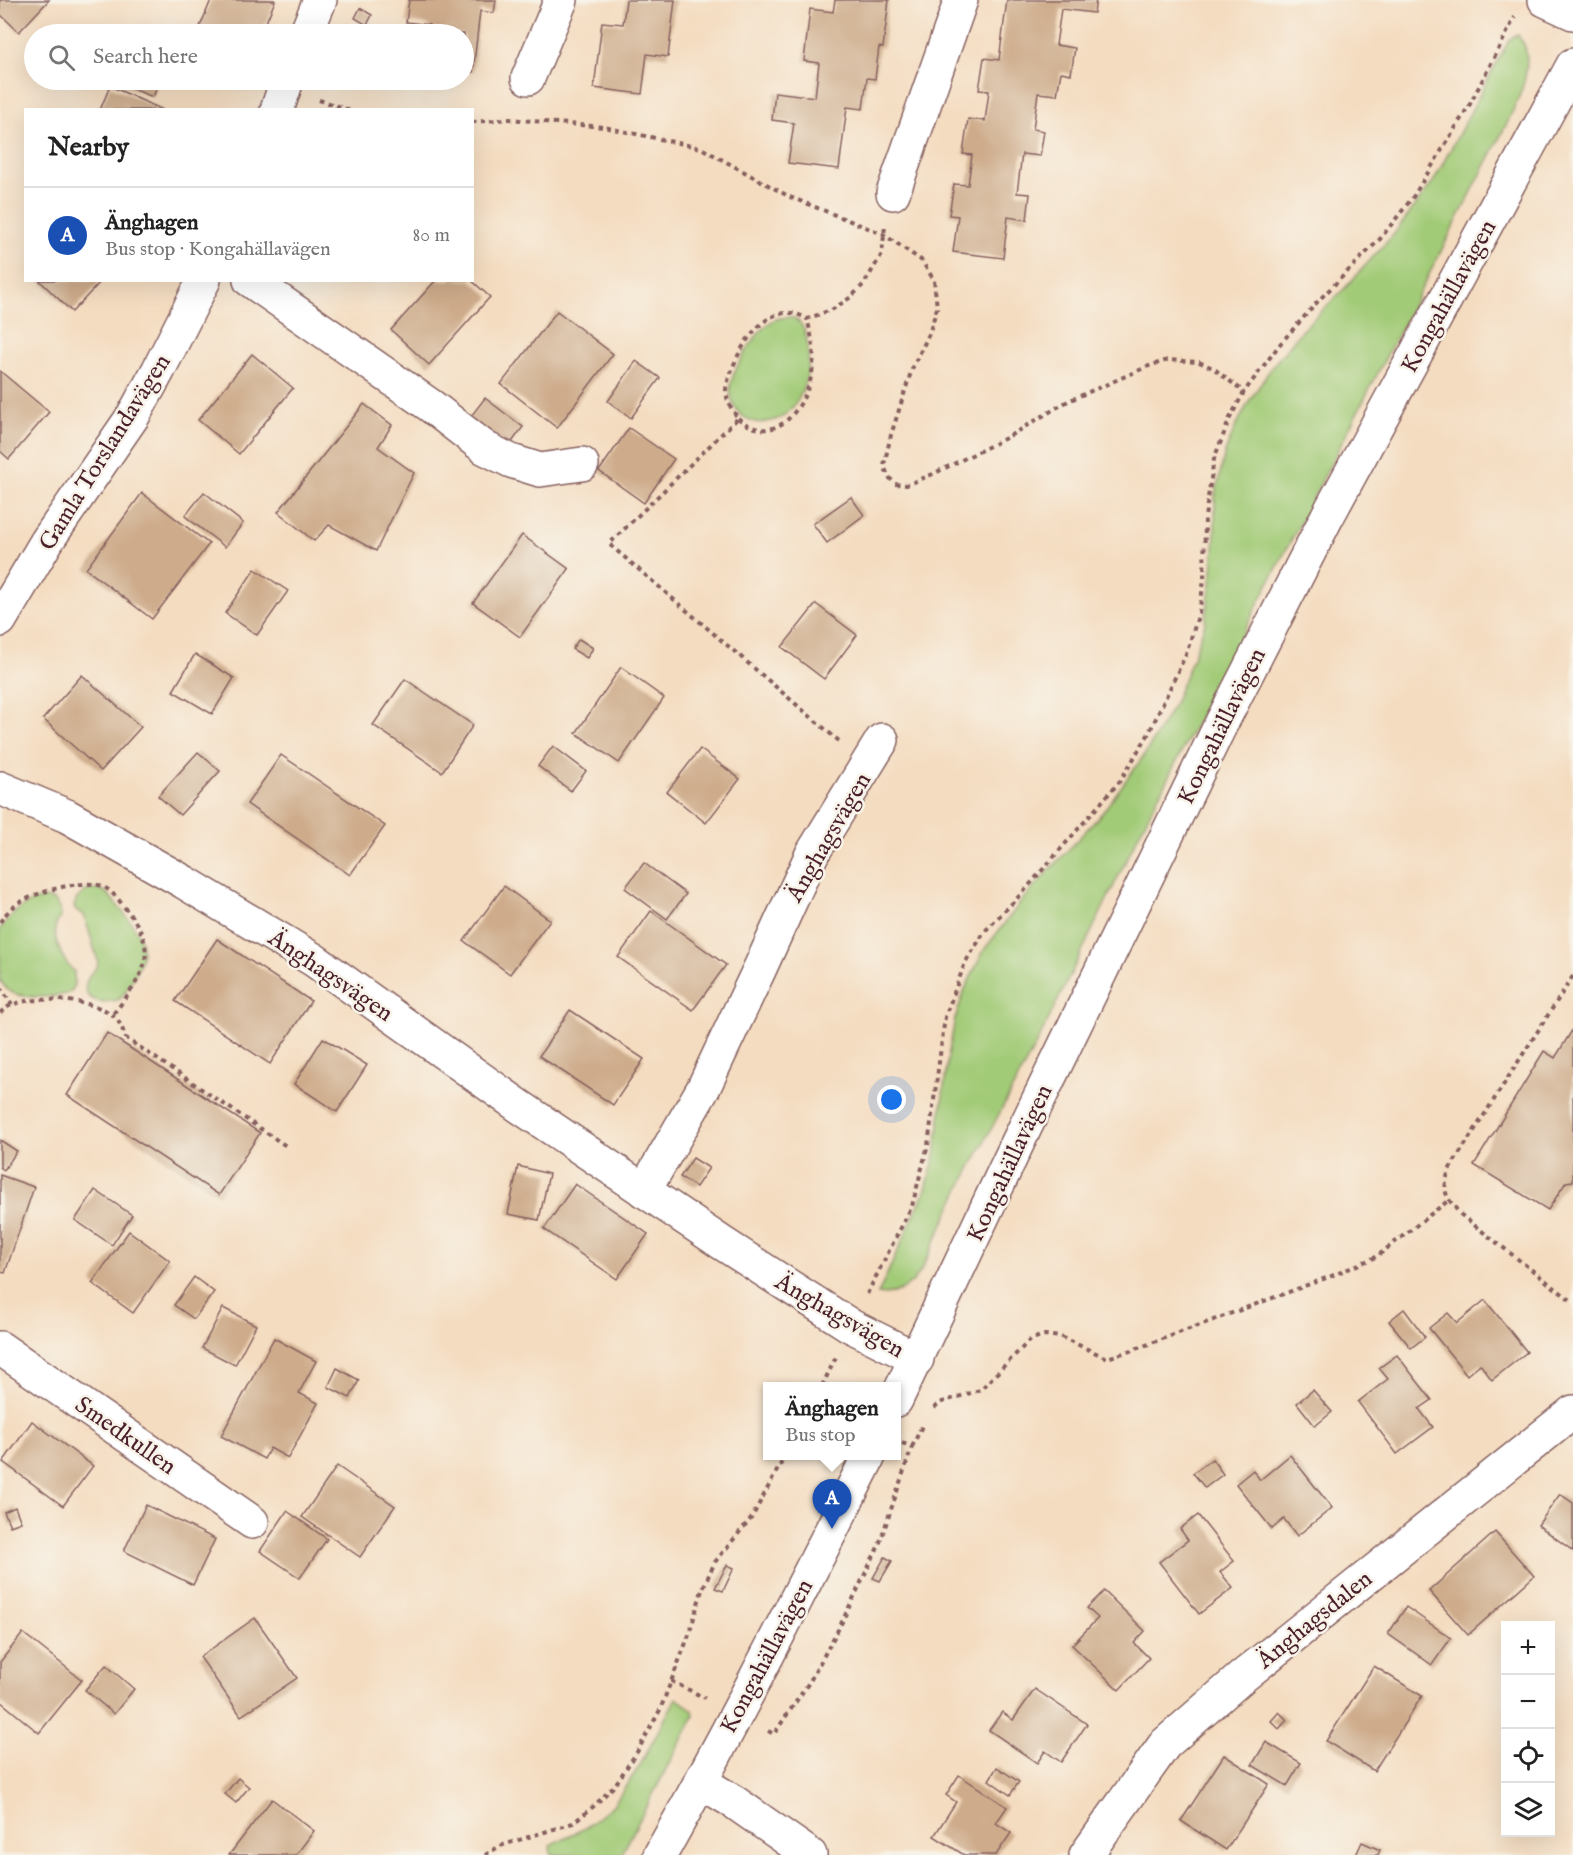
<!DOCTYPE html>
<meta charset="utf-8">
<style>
:root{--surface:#fff;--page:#f2f2f2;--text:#222;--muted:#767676;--line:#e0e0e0;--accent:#db2777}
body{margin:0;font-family:"IM FELL English",serif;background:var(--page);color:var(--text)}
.controls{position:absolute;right:18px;bottom:18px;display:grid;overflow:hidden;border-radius:0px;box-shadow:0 6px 24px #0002}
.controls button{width:54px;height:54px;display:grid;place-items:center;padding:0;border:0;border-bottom:2px solid var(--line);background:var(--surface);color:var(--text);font:30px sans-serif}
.you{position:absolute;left:892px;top:1100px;width:21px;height:21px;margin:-15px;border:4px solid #fff;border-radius:50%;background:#1a73e8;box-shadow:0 0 0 9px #1a73e833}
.badge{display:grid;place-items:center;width:39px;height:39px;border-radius:50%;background:var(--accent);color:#fff;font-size:20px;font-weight:700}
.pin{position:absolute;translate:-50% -50px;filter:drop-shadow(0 2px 3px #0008)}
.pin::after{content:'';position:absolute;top:32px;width:21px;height:18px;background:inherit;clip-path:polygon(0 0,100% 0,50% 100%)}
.popup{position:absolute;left:763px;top:1382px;width:138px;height:78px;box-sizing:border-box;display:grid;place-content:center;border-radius:0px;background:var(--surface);filter:drop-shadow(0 2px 4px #0005);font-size:20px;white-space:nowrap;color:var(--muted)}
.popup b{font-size:22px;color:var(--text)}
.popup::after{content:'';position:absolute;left:50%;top:100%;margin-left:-12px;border:12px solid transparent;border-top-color:var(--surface)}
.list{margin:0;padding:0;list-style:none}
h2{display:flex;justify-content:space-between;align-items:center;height:78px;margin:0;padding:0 24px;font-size:26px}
h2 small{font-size:20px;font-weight:400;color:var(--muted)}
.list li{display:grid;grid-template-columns:39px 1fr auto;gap:18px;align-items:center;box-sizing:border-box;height:96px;padding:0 24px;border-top:2px solid var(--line)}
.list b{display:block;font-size:22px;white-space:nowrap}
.list p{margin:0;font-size:20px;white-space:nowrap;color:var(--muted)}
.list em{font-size:20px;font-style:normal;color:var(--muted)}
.icon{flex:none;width:33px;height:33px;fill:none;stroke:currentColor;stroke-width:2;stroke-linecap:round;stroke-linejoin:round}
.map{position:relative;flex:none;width:1573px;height:1855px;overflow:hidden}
.search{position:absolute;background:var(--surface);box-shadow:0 6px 24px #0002;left:24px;top:24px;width:450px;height:66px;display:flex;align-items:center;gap:15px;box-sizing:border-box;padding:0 21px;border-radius:33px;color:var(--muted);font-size:22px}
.panel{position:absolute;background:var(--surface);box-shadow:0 6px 24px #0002;left:24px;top:108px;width:450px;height:174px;border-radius:0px}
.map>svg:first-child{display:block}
.green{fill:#a2cb77;stroke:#767551;stroke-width:1.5}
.building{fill:#ceac8b}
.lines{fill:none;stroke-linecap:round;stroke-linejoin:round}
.minor-casing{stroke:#86615f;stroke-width:36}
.path{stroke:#86615f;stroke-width:4;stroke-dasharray:4.5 4.5;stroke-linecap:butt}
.minor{stroke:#fff;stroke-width:33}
.labels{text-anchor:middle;stroke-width:5;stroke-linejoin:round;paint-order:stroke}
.street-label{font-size:24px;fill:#4a1f2b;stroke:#f7f3e8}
</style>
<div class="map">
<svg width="1573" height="1855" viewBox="0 0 1573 1855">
<rect width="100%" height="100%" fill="#f7f3e8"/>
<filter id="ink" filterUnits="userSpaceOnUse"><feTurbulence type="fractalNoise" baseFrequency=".0167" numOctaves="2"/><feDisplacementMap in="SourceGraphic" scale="12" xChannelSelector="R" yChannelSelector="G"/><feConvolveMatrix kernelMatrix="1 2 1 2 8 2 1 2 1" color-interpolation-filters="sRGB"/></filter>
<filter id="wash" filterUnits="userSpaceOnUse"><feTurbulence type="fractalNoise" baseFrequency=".008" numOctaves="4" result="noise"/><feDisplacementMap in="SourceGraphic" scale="24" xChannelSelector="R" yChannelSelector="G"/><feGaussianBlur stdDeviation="1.35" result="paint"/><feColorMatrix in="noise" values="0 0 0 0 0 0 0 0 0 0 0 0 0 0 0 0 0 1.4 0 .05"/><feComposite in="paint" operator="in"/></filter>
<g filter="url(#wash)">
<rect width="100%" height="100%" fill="#f4dcc0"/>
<g class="green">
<path d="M1518 35C1520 39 1524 43 1525 47 1534 78 1509 118 1496 145L1143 826 1042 1033 960 1188 922 1269 913 1282 901 1290 887 1295 878 1294 926 1189 935 1156 948 1057 955 1019 965 989 984 950 1025 897 1102 813 1145 754 1173 706 1192 660 1205 623 1211 583 1215 536V496L1225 452 1234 430 1249 402 1271 368 1302 330 1345 288 1394 234 1433 182 1509 40 1514 36Z"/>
<path d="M791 317C812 323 810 366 805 383 802 394 795 406 786 414 781 419 773 421 765 422 756 424 747 420 740 414 734 408 730 398 730 389 731 371 755 334 769 323 776 318 783 317 791 317Z"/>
<path d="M100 889 107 893C144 938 157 945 120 999 104 1005 77 1002 88 978 89 974 94 971 97 967L98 961 84 915 76 910 74 907 76 900 85 891Z"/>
<path d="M46 898 55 901 60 908 61 916C58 920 55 925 55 930 55 943 64 964 74 971 74 977 76 985 72 990 66 999 23 998 13 993 8 991 3 985 0 980V929C11 914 27 900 46 898Z"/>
<path d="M676 1698 693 1710 694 1716 621 1855H551L550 1845 585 1828 613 1805 639 1767Z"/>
</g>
<g id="blocks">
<g class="building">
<path d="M0 0H49L19 32 0 14Z"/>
<path d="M211 0H274L275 1 261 34H197Z"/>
<path d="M409 0H496L494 13 480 11 473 72 464 71V34H428L429 25 406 22Z"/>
<path d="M626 0H675L668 57 647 54 642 94 594 88 602 22 623 24Z"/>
<path d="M835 0H889L883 48 879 47 875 79 867 78 863 109 847 107 839 169 788 163 794 123 772 120 775 92 815 97 819 63 804 61 810 9 833 12Z"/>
<path d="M1007 0H1096L1094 13 1061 9 1056 45 1075 48 1071 74 1061 72 1057 95 1038 93 1033 129 1044 131 1040 156 1022 154 1017 193 1030 194 1027 220 1008 217 1003 258 953 252 958 216 949 215 954 184 968 185 972 155 963 154 968 119 985 121 989 91 979 90 984 58 999 60Z"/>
<path d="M360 8 372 15 367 25 355 18Z"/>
<path d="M110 80H160L153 97Z"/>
<path d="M110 86 163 110H100Z"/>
<path d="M39 280H102L72 312Z"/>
<path d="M436 280H471L490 297 429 365 391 330Z"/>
<path d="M557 311 613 354 557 428 501 384Z"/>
<path d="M252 354 293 388 239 454 198 420Z"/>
<path d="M636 361 660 378 631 418 608 401Z"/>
<path d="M0 371 49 412 9 459 0 451Z"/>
<path d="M485 398 523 427 507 449 468 420Z"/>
<path d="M364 404 392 425 378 447 414 473 376 551 329 525 314 541 278 512Z"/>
<path d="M629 428 674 459 644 503 599 471Z"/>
<path d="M204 492 243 523 225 547 185 516Z"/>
<path d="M142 493 209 544 152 619 86 569Z"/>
<path d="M851 497 864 515 827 543 813 524Z"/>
<path d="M522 535 569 569 520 637 473 603Z"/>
<path d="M255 569 288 591 257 635 225 613Z"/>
<path d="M816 604 857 635 824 679 782 647Z"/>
<path d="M579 639 593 648 587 658 572 649Z"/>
<path d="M195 654 234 678 212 714 173 691Z"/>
<path d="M621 667 664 698 619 763 576 733Z"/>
<path d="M82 675 141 727 101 771 43 719Z"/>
<path d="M405 679 473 725 442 772 373 725Z"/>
<path d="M553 746 586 771 571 791 538 766Z"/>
<path d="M700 749 740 779 706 823 667 792Z"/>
<path d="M198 752 220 771 180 815 158 796Z"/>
<path d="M281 755 385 826 350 875 247 804Z"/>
<path d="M644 863 686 894 667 919 625 888Z"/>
<path d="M504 886 550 920 510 974 464 941Z"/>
<path d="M651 911 726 965 693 1010 618 957Z"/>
<path d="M217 939 311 1001 270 1064 175 1001Z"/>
<path d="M570 1010 644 1059 613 1105 539 1056Z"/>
<path d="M1573 1029V1181L1566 1182 1548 1210 1474 1165 1544 1051 1555 1058Z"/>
<path d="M107 1033 260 1133 219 1195 67 1095Z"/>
<path d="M323 1038 367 1065 337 1112 294 1084Z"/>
<path d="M0 1140 17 1151 4 1170 0 1167Z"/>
<path d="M693 1158 709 1168 696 1187 680 1177Z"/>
<path d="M518 1166 549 1174 539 1220 508 1214Z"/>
<path d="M0 1175 34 1187 5 1273 0 1272Z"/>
<path d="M575 1184 648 1234 617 1279 544 1229Z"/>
<path d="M95 1190 132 1215 112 1245 75 1220Z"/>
<path d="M129 1231 170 1261 133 1313 92 1283Z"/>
<path d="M194 1277 214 1292 194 1319 174 1305Z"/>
<path d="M1485 1300 1527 1352 1492 1380 1480 1364 1467 1375 1429 1328 1448 1313 1457 1323Z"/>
<path d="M223 1308 256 1325 235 1365 202 1348Z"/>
<path d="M1404 1309 1425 1337 1411 1348 1389 1321Z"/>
<path d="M274 1338 316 1361 299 1393 318 1403 288 1458 270 1448 264 1459 221 1436Z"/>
<path d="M1397 1355 1432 1400 1419 1409 1433 1427 1397 1454 1358 1402 1388 1379 1379 1368Z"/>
<path d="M337 1368 359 1380 350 1398 328 1387Z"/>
<path d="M1313 1390 1332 1412 1315 1426 1297 1403Z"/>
<path d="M32 1421 93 1466 63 1506 3 1462Z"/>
<path d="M1290 1455 1332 1508 1297 1536 1284 1519 1272 1529 1236 1484 1253 1470 1260 1480Z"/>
<path d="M1212 1459 1223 1474 1205 1488 1193 1473Z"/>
<path d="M337 1466 395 1506 360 1557 302 1517Z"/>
<path d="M1560 1494 1573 1503V1551L1538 1525Z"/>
<path d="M146 1505 215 1539 193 1585 124 1551Z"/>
<path d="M15 1507 21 1522 10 1526 4 1512Z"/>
<path d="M287 1511 327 1539 300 1578 260 1551Z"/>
<path d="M1198 1515 1234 1561 1220 1572 1233 1588 1199 1614 1159 1562 1188 1540 1180 1529Z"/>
<path d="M1495 1532 1534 1576 1468 1635 1429 1591Z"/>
<path d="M885 1557 892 1561 880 1581 873 1578Z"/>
<path d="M727 1565 734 1568 723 1591 715 1588Z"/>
<path d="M1104 1591 1145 1631 1134 1643 1149 1658 1119 1690 1072 1645 1098 1618 1087 1608Z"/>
<path d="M1406 1607 1451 1638 1432 1665 1388 1634Z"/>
<path d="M255 1618 297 1678 241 1716 200 1657Z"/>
<path d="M23 1633 82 1680 39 1733 0 1701V1662Z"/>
<path d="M106 1665 134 1689 114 1714 85 1690Z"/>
<path d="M1374 1666 1422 1696 1374 1771 1326 1741Z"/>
<path d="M1035 1689 1087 1724 1061 1762 1045 1751 1037 1763 989 1730 1002 1712 1013 1720Z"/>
<path d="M1279 1712 1287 1720 1279 1729 1271 1721Z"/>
<path d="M1266 1742 1301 1763 1287 1786 1252 1765Z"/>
<path d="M1224 1755 1269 1784 1226 1850 1181 1821Z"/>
<path d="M997 1767 1019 1782 1010 1795 989 1780Z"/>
<path d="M959 1775 1007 1807 996 1823 1011 1833 996 1855H964L934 1836 956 1802 946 1795Z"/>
<path d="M238 1778 249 1787 236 1803 225 1794Z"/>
<path d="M272 1799 314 1831 296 1855H229Z"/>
<path d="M1362 1842 1380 1850 1378 1855H1356Z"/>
</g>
</g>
</g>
<g filter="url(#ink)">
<use href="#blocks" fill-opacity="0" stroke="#86615f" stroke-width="1.5"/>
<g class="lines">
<defs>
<g id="minor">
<path d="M1545 0 1573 13"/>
<path d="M306 34 320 0"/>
<path d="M528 78 561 0"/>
<path d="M277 110 287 80"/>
<path d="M893 193 961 0"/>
<path d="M250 280 431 406 485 448 511 461 540 470 582 464"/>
<path d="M0 620 47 541 133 416 158 371 204 280"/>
<path d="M0 788 67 816 184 882 314 960 519 1106 722 1243 851 1326 917 1359"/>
<path d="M644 1191 703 1089 760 968 812 854 882 740"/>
<path d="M0 1348 252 1522"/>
<path d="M896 1400 1018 1142 1220 726 1327 517 1573 65"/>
<path d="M701 1782 734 1802 810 1855"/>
<path d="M660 1855C734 1724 801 1590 869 1456"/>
<path d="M1086 1855 1165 1744 1242 1677 1573 1412"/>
</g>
</defs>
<use href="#minor" class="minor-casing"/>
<g class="path">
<path d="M319 100 350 110"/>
<path d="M472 122 509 119 604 127 701 148 790 197 883 234 921 260 934 280 937 308 929 334 912 369 891 435 884 465 888 476 895 484 907 485 933 474 1006 438 1068 401 1149 366 1168 360 1199 362 1213 368 1244 392"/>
<path d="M738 418C777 452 810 402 813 365 815 350 811 333 807 319"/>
<path d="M839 741 609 544 738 418C731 409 726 400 726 389 727 381 731 374 733 367 744 338 773 297 807 319L833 309 851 297 864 284 882 254 885 226"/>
<path d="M0 922C4 916 10 909 16 905 32 893 85 877 104 887 115 893 124 907 132 917 141 929 148 945 145 960 142 978 124 1001 112 1015"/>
<path d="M1573 976 1449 1170C1442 1193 1445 1195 1460 1214L1573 1302"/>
<path d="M0 987 12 1005"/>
<path d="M0 1013C3 1010 8 1006 12 1005 34 995 97 999 115 1017 120 1022 123 1031 126 1038L286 1146"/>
<path d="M867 1294 912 1206 928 1145 945 1017 965 963 985 931 1025 890 1120 781 1148 735 1186 654 1199 613 1204 580 1205 517 1214 459 1230 418 1244 392 1280 344 1320 299 1380 239 1413 197 1470 104 1515 17"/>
<path d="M822 1386 836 1357"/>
<path d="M934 1408 939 1403 980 1390 1031 1339 1045 1335 1061 1337 1107 1358 1130 1351 1329 1277 1376 1257 1449 1200"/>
<path d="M912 1447 922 1426"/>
<path d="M671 1681 705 1698"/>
<path d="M768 1731 774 1734 810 1681 839 1628 879 1545 912 1447 902 1443"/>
<path d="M485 1855 500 1846 573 1823 594 1806 615 1785 637 1752 660 1710 689 1635 702 1590 715 1562 752 1517 785 1456"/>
</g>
<use href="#minor" class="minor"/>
</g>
</g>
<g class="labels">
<g class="street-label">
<text transform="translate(1448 296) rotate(-61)" y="8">Kongahällavägen</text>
<text transform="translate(104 452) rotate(-58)" y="8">Gamla Torslandavägen</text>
<text transform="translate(1221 726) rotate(-64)" y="8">Kongahällavägen</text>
<text transform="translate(828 837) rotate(-60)" y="8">Änghagsvägen</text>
<text transform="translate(331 975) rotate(34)" y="8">Änghagsvägen</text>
<text transform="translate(1009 1163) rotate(-65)" y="8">Kongahällavägen</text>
<text transform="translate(840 1315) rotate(30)" y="8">Änghagsvägen</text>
<text transform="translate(126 1435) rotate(35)" y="8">Smedkullen</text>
<text transform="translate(1314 1619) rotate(-39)" y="8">Änghagsdalen</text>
<text transform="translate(766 1656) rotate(-62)" y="8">Kongahällavägen</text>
</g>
</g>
</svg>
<div class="controls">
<button>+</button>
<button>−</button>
<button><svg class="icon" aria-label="locate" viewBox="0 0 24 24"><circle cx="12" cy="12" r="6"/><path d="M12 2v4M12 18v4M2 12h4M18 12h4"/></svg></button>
<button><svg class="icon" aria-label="layers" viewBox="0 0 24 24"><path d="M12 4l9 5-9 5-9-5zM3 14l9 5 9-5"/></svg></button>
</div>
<div class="you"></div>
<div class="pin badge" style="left:832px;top:1529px;background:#1a4fb4">A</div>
<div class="popup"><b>Änghagen</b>Bus stop</div>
<div class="search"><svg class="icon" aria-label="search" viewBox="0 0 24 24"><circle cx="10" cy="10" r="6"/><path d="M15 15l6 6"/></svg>Search here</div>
<section class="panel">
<h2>Nearby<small></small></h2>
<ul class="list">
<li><span class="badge" style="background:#1a4fb4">A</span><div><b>Änghagen</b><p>Bus stop · Kongahällavägen</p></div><em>80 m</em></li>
</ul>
</section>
</div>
